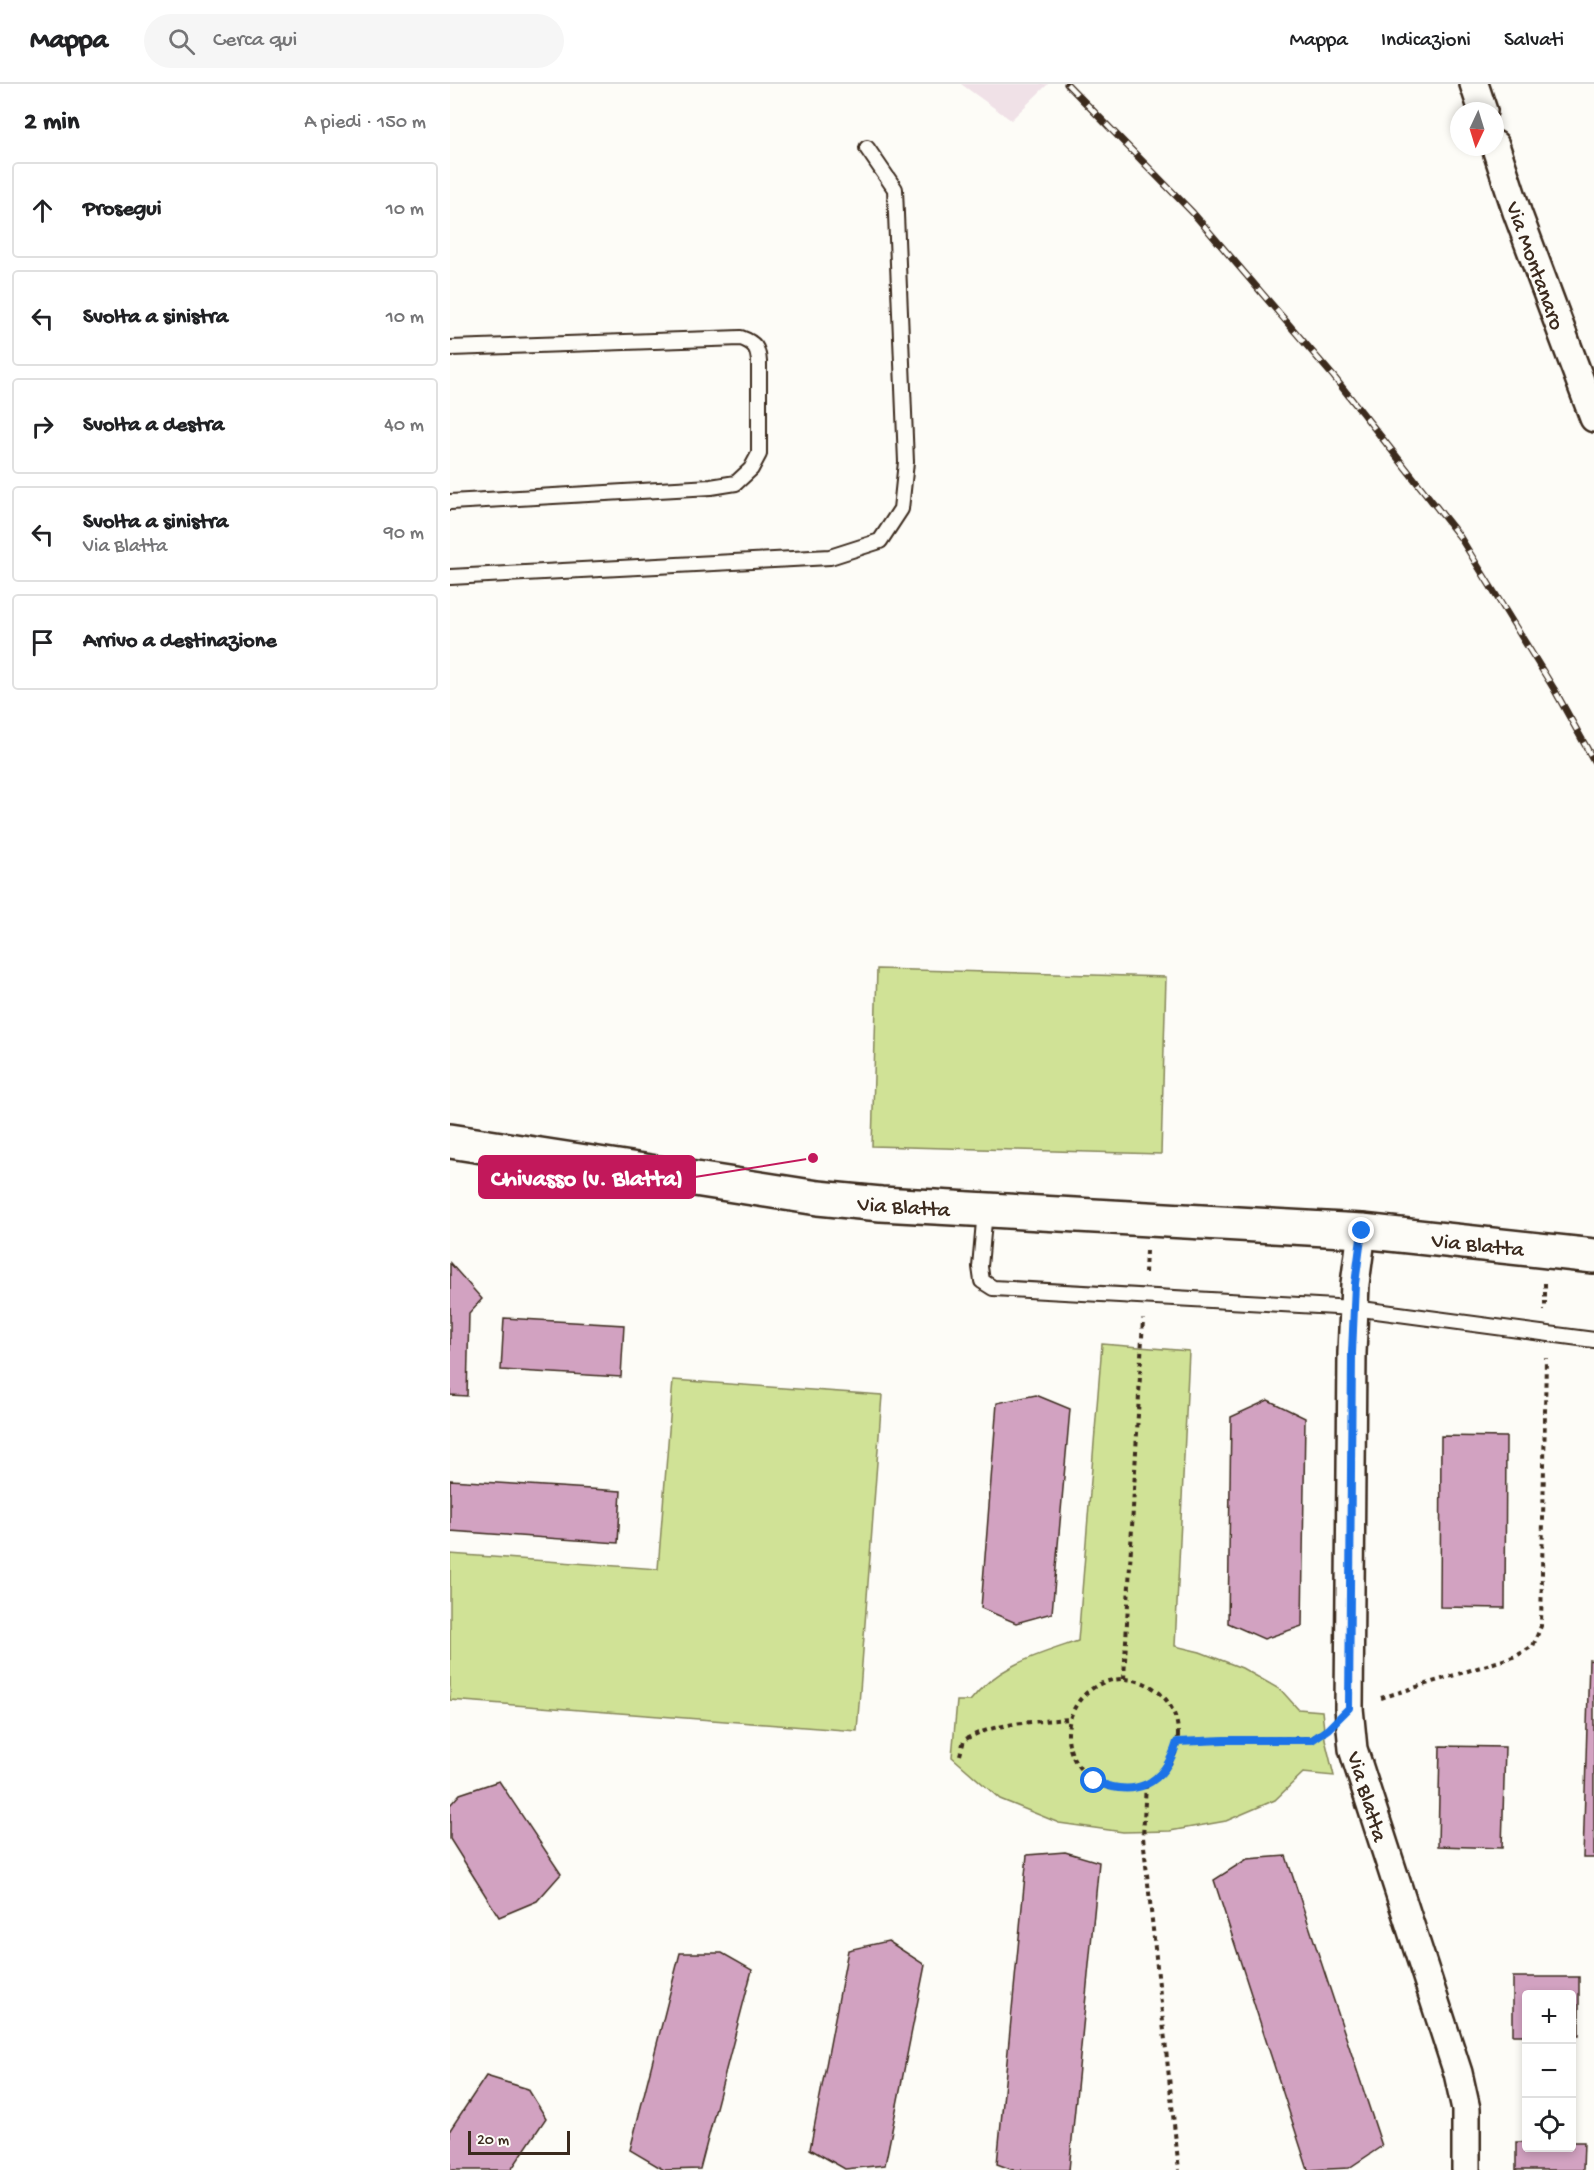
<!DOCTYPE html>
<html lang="it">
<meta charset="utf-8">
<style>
:root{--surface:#fff;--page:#f6f6f6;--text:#202124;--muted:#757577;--line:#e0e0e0}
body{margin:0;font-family:"Gochi Hand",sans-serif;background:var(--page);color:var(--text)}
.controls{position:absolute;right:18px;bottom:18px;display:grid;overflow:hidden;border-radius:6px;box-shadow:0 3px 9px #0003}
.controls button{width:54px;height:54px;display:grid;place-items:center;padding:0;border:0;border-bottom:2px solid var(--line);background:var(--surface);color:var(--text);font:30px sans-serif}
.compass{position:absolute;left:1000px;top:18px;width:54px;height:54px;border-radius:50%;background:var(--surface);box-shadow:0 3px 9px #0003;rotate:184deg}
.scale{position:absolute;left:18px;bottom:15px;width:102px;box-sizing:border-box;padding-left:6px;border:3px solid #3b2a1e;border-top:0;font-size:16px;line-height:21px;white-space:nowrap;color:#3b2a1e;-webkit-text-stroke:4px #fdfcf7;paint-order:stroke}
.stop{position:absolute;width:18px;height:18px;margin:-14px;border:4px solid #1a73e8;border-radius:50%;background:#fff}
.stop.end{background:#1a73e8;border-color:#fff;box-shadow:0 2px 6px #0008}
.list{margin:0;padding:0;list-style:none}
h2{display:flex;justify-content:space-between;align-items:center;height:78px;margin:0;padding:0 24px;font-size:26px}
h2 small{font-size:20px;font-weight:400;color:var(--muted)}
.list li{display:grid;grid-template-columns:39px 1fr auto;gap:18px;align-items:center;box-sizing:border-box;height:96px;margin:0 12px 12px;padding:0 12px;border:2px solid var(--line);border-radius:6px}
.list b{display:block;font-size:22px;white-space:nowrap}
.list p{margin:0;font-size:20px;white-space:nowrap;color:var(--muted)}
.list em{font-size:20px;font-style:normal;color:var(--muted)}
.icon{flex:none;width:33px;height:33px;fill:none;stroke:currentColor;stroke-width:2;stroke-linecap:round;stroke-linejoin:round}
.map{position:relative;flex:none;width:1144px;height:2086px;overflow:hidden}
header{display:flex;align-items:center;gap:36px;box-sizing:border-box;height:84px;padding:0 30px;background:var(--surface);border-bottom:2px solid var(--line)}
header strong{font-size:28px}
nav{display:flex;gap:33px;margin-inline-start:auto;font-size:21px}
.search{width:420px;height:54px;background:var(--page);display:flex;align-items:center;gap:15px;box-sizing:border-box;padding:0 21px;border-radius:33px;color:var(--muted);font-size:22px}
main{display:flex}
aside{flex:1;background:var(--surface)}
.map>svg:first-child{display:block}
.built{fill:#f0e1e7}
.green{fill:#d0e296;stroke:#86865a;stroke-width:1.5}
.building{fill:#d2a2c1;stroke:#3b2a1e;stroke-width:1.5}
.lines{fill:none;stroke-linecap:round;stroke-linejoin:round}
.lane-casing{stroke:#3b2a1e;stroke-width:18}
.street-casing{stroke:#3b2a1e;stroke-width:32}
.secondary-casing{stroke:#3b2a1e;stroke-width:38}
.path{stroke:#3b2a1e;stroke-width:4;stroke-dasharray:4.5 4.5;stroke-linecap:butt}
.lane{stroke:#fdfcf7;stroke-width:14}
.street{stroke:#fdfcf7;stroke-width:27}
.secondary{stroke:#fdfcf7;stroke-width:33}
.rail-casing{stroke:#3b2a1e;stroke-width:7}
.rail{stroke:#fdfcf7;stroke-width:4.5;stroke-dasharray:14;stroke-linecap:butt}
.route{stroke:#1a73e8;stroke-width:8}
.labels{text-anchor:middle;stroke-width:5;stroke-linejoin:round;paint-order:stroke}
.street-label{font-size:22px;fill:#3b2a1e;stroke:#fdfcf7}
.leader{fill:none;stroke:#c2185b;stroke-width:2}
.callout-dot{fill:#c2185b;stroke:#fdfcf7;stroke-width:2}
.callout{fill:#c2185b;stroke:#c2185b;stroke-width:2}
.callout-label{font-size:24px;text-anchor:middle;font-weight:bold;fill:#fff}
</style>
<header>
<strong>Mappa</strong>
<div class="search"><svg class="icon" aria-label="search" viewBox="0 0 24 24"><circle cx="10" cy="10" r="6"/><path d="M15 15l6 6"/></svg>Cerca qui</div>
<nav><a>Mappa</a><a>Indicazioni</a><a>Salvati</a></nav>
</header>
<main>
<aside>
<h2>2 min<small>A piedi · 150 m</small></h2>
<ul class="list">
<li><svg class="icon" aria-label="ahead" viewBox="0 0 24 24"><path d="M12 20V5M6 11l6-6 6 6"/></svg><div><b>Prosegui</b></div><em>10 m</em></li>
<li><svg class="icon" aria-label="left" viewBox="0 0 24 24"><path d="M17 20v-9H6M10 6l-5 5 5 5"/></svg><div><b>Svolta a sinistra</b></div><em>10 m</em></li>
<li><svg class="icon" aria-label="right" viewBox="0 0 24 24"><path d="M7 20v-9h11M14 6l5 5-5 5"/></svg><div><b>Svolta a destra</b></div><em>40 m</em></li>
<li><svg class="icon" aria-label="left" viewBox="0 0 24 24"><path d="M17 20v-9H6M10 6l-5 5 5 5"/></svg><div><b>Svolta a sinistra</b><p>Via Blatta</p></div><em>90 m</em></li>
<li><svg class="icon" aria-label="arrive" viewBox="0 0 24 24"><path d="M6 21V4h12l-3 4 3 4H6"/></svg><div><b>Arrivo a destinazione</b></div></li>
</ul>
</aside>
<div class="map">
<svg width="1144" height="2086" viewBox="0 0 1144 2086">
<rect width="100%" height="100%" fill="#fdfcf7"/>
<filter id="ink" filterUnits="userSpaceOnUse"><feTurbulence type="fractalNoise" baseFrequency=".0167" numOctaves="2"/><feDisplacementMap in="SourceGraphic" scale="12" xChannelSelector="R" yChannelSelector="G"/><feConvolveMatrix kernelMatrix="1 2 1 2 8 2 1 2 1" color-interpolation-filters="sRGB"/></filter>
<g filter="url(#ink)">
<path class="built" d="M511 0H598L561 36Z"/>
<g class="green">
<path d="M427 885 716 893 711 1070 422 1062Z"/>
<path d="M652 1260 739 1267 725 1562 750 1568 792 1584 831 1606 848 1625 872 1627 875 1655 884 1692 853 1689 825 1716 776 1737 720 1747 673 1748 609 1739 550 1715 502 1673 507 1617H520C548 1581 587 1571 628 1557Z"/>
<path d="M223 1296 432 1311 407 1647 0 1616V1470L208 1485Z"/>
</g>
<g class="building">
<path d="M0 1179 32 1215 19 1229 17 1312 0 1311Z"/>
<path d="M54 1234 174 1241 171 1293 51 1286Z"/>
<path d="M586 1311 620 1325 602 1529 566 1539 531 1524 547 1319Z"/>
<path d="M818 1316 855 1334 852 1542 814 1555 778 1539 781 1333Z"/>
<path d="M991 1352 1056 1353 1055 1524 990 1523Z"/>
<path d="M0 1396 171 1407 168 1459 0 1447Z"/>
<path d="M1139 1576 1144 1577V1774H1133Z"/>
<path d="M990 1662 1055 1663 1052 1764 988 1762Z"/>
<path d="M49 1697 111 1790 87 1817 49 1833 0 1755V1721L10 1710Z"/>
<path d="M615 1768 649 1778 619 2086H563L547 2080 577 1771Z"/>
<path d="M836 1772 932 2062 899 2084 858 2086 764 1796 797 1775Z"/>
<path d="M438 1857 475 1881 435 2081 395 2085 360 2065 398 1866Z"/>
<path d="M230 1869H272L302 1886 250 2085 214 2086 180 2066Z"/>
<path d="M1063 1893H1129V1951H1122V1910H1076V1951H1063Z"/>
<path d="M36 1992 78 2005 96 2034 61 2086H0V2046Z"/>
<path d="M1066 2058H1076V2064H1122V2058H1134L1133 2086H1066Z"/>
</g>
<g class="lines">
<defs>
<g id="lane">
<path d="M0 264 291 254C305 259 308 264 309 278V370L301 385 286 399 261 403 0 418"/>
<path d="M0 493 380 473 430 457 451 425 456 378 445 105 417 64"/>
<path d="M535 1126 530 1183 532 1197 543 1204 904 1224 1144 1256"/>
</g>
<g id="street">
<path d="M1024 0 1033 27"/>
<path d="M1045 61 1067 128 1144 334"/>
<path d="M912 1147 905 1200 902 1269 899 1624 903 1665 1008 1989 1016 2025V2086"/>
</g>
<path id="secondary" d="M0 1057 368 1114 431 1120 912 1147 1144 1172"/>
</defs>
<use href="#lane" class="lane-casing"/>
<use href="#street" class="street-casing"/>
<use href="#secondary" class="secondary-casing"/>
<g class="path">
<path d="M695 1189 696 1167"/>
<path d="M1095 1199V1227"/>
<path d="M674 1595 693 1235"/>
<circle cx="673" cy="1650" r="55"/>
<path d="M931 1614 1066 1572 1083 1562 1091 1542 1096 1274"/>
<path d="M727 1658 774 1656 862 1655 871 1649"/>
<path d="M510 1671 514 1656C546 1638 583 1638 619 1635"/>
<path d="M696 1700 693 1753 729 2086"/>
</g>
<use href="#lane" class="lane"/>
<use href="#street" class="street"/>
<use href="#secondary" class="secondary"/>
<defs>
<path id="rail" d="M617 0 743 129 884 293 1010 453 1104 605 1144 677"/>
</defs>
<use href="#rail" class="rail-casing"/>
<use href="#rail" class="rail"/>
</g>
</g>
<g class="lines" filter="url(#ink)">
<path class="route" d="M644 1697C685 1714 714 1702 727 1658L774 1656H862L878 1645 899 1624 902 1269 905 1200 912 1147"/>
</g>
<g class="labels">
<g class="street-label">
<text transform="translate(1087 181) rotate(70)" y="8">Via Montanaro</text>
<text transform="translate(454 1121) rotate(4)" y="8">Via Blatta</text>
<text transform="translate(1028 1159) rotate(6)" y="8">Via Blatta</text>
<text transform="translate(919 1712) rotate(73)" y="8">Via Blatta</text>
</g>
</g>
<path class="leader" d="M363 1074L245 1093"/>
<circle class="callout-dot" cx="363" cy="1074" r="6"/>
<rect class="callout" x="29" y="1072" width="216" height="42" rx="6"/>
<g class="callout-label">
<text x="137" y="1101">Chivasso (v. Blatta)</text>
</g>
</svg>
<div class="controls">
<button>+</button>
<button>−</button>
<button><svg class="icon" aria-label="locate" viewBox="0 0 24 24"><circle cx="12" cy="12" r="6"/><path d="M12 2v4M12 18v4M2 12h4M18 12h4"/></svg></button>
</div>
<svg class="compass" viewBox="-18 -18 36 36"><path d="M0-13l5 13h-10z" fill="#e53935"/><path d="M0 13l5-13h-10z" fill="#757577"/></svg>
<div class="scale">20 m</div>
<div class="stop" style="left:644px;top:1697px"></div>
<div class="stop end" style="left:912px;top:1147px"></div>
</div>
</main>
